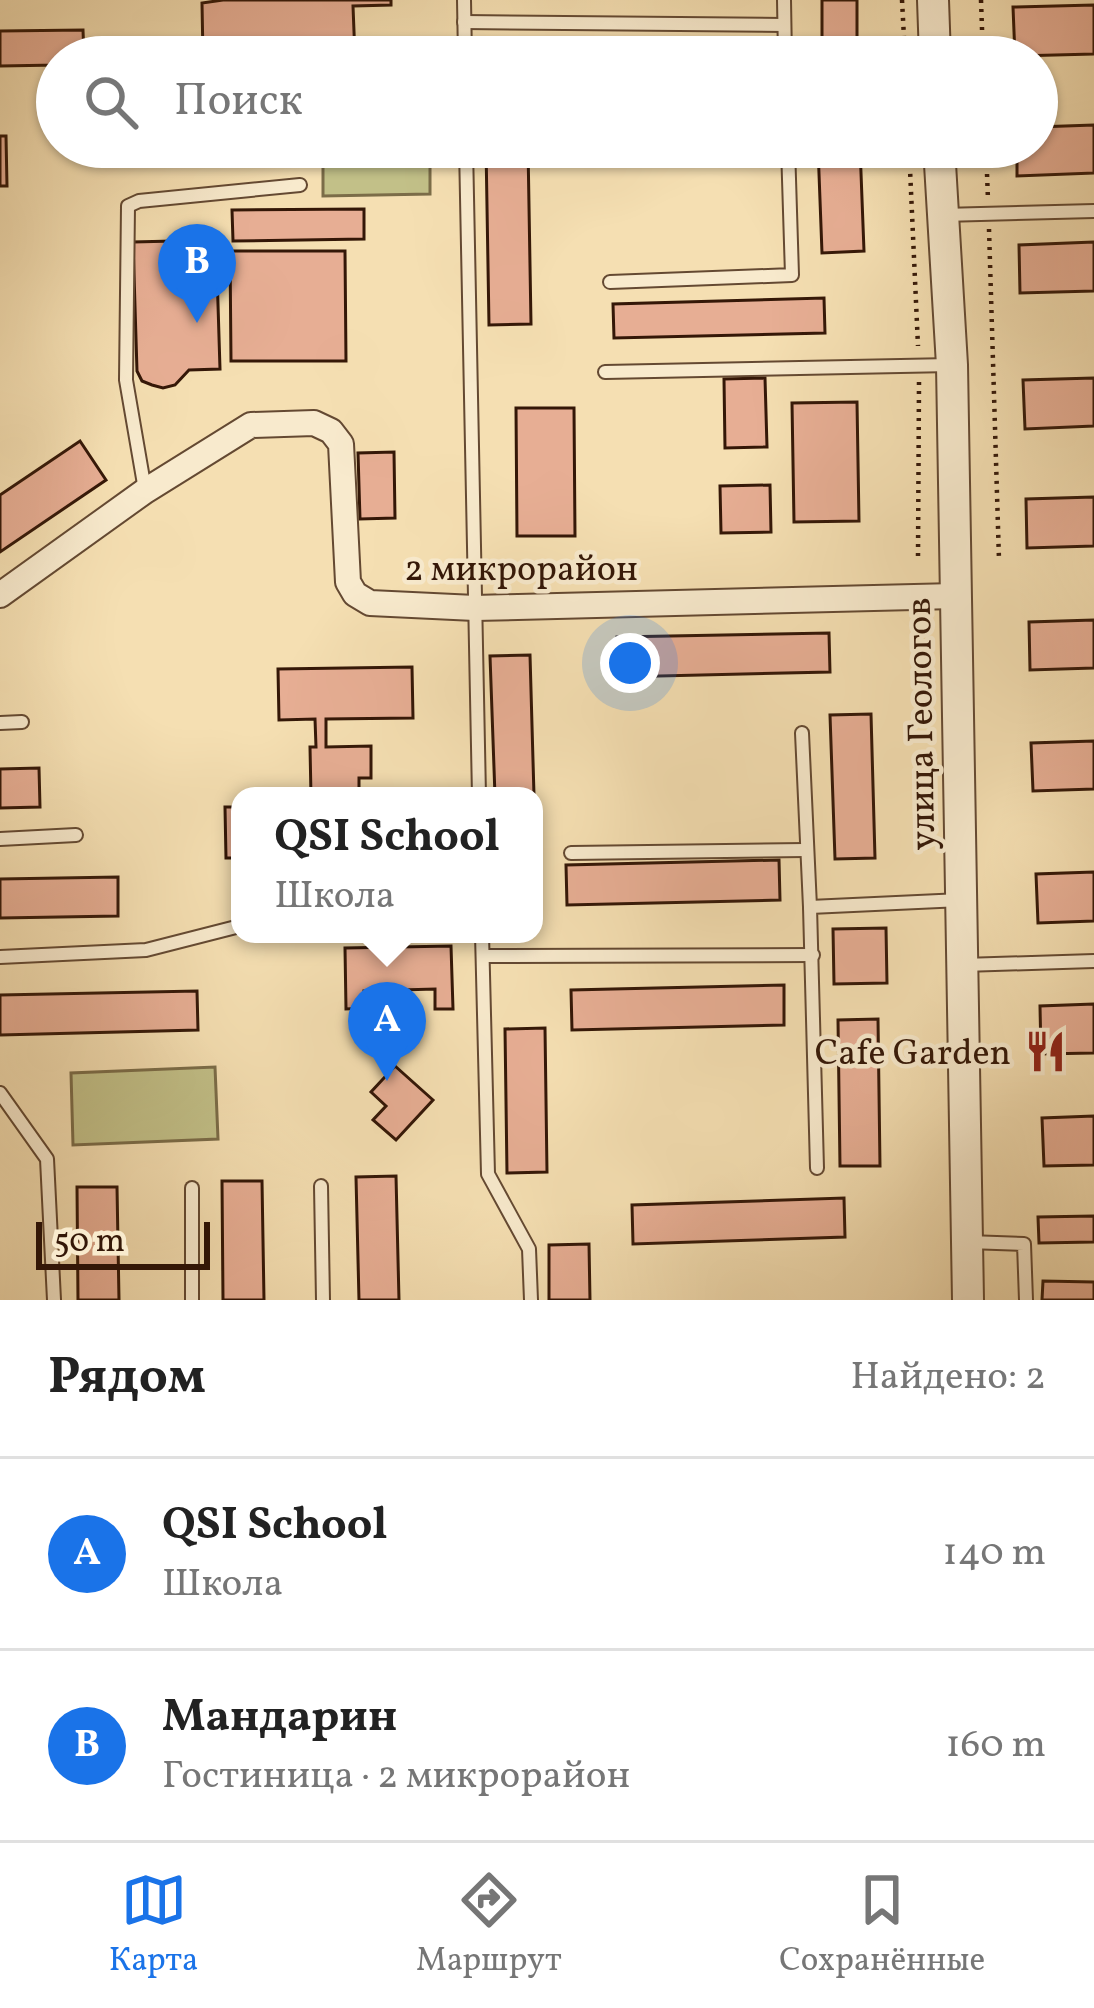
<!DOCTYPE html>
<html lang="ru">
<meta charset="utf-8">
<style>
:root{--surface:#fff;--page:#f6f6f6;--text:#222;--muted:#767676;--line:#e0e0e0;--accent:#1a73e8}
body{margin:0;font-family:Vollkorn,serif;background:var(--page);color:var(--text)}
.scale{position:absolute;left:36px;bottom:30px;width:174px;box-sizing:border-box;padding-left:12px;border:6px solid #341707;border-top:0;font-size:33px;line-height:42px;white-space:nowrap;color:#341707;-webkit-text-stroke:9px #f8eacd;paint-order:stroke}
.you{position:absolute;left:630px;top:663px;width:42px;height:42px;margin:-30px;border:9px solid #fff;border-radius:50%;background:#1a73e8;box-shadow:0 0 0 18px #1a73e833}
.badge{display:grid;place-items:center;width:78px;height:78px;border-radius:50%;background:var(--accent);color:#fff;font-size:39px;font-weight:700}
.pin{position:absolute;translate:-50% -99px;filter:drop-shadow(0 3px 6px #0008)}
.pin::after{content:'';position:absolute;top:63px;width:42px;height:36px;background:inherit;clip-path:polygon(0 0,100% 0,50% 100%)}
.popup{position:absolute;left:231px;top:787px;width:312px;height:156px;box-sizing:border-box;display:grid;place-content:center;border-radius:24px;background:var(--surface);filter:drop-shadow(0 3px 9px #0005);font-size:39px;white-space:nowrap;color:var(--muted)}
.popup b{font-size:45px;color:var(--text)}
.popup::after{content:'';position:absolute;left:50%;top:100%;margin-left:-24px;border:24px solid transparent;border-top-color:var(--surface)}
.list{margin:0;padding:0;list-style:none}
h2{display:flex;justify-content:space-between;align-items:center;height:156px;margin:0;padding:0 48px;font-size:51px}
h2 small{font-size:39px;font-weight:400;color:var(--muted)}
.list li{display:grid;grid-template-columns:78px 1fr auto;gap:36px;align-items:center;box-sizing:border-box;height:192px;padding:0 48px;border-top:3px solid var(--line)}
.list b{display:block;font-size:45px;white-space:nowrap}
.list p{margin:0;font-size:39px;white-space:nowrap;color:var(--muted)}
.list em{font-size:39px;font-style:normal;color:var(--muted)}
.icon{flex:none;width:66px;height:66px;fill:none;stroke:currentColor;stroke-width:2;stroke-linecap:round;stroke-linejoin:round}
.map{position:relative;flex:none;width:1094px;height:1300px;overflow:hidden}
.search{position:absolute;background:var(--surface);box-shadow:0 3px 9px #0004;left:36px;right:36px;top:36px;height:132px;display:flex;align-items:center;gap:30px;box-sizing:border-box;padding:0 42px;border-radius:66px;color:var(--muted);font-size:45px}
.sheet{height:540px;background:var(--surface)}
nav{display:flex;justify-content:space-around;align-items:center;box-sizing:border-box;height:168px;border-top:3px solid var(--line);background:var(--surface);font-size:33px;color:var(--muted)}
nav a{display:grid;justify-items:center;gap:6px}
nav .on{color:var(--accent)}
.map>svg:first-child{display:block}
.green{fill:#c2c088;stroke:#7b6c48;stroke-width:3}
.building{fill:#e7ae94;stroke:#341707;stroke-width:3}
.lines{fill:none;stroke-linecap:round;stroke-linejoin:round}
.service-casing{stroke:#644932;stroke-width:16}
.minor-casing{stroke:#644932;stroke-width:28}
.tertiary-casing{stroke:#644932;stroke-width:34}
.path{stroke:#341707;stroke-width:4.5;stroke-dasharray:3 6;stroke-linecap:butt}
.service{stroke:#f8eacd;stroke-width:12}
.minor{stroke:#f8eacd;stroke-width:24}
.tertiary{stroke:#f8eacd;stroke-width:30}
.labels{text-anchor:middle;stroke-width:9;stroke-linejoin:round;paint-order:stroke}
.street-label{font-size:36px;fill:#341707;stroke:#f8eacd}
.poi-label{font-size:36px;fill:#341707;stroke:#f8eacd;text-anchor:end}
</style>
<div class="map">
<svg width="1094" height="1300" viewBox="0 0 1094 1300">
<rect width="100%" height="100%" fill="#f5dfb2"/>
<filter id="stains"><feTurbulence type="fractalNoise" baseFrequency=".00167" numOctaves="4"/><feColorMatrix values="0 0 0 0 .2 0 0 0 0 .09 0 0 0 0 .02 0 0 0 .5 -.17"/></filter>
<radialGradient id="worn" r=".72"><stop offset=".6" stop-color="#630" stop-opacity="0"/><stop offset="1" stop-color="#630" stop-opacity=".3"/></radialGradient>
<g class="green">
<path d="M323 147H430V194L323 196Z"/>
<path d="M215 1067 218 1139 73 1145 71 1073Z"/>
</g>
<g class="building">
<path d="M223 0H391V5L353 6 355 57H308L307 43 243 45V57H203L202 3Z"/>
<rect x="822" y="0" width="35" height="49"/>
<path d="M1094 5V54L1015 56 1013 7Z"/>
<path d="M83 30 84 57H57V65L0 66V31Z"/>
<path d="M1094 125V173L1017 176V147H1037V127Z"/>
<path d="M0 136H6L7 186H0Z"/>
<path d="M184 147H310L309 155 184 153Z"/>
<path d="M486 147H528L531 324 489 325Z"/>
<path d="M818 147H860L864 251 822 253Z"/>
<path d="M364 209V239L233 241 232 210Z"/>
<path d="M216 240 220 369 189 370 175 385 163 388 152 385 142 381 137 371 133 242Z"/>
<path d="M1094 242V291L1020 293 1019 245Z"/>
<path d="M230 251H345L346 361H231Z"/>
<path d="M824 298 825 333 614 338 613 304Z"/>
<path d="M765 378 767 447 725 448 724 379Z"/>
<path d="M1094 378V426L1025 429 1023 380Z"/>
<path d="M857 402 859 521 794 522 792 403Z"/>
<path d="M516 408H574L575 536H517Z"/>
<path d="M80 441 106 480 0 552V495Z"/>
<path d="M394 452 395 518 360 519 358 453Z"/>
<path d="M770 485 771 532 721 533 720 486Z"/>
<path d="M1094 497V546L1027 548 1026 499Z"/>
<path d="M1094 620V668L1030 670 1029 622Z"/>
<path d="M829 633 830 672 618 677 617 637Z"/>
<path d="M530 655 536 866H534V796H495L490 656Z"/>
<path d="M412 667 413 718 326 719V747L371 746V778H359V796H311L310 747H316L315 719 279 720 278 669Z"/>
<path d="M871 714 875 858 835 859 830 715Z"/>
<path d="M1094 741V789L1033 791 1031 743Z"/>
<path d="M39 768 40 807 0 808V769Z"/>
<path d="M225 807H240V858H226Z"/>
<path d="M779 860 780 900 567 905 566 865Z"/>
<path d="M1094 872V921L1038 923 1036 874Z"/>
<path d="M118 877V916L0 918V879Z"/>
<path d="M886 928 887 983 834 984 833 929Z"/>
<path d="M451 946 453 1009H435V989L364 991 365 1008 346 1009 345 948Z"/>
<path d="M784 985V1025L572 1030 571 990Z"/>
<path d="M197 991 198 1030 0 1035V995Z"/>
<path d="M1094 1004V1053L1041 1054 1040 1006Z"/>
<path d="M878 1019 880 1166H840L838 1020Z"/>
<path d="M545 1028 547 1172 507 1173 505 1029Z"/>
<path d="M395 1066 433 1100 396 1140 373 1120 386 1106 371 1092Z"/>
<path d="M1094 1116V1165L1044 1166 1042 1118Z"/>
<path d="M396 1176 399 1300H359L356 1177Z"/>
<path d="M222 1181H262L264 1300H223Z"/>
<path d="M77 1187H117L119 1300H78Z"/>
<path d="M844 1198 845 1237 633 1244 632 1205Z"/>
<path d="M1094 1216V1242L1039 1243 1038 1217Z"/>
<path d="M589 1244 590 1300H549V1245Z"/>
<path d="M1043 1281 1094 1282V1300H1042Z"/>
</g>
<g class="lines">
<defs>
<g id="service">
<path d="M464 0 465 57"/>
<path d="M784 0 785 57"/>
<path d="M464 22 784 25"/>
<path d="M466 147 479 796"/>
<path d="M943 215 1094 211"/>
<path d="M610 282 792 275 788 147"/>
<path d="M605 372 951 365"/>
<path d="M145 490 126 380 128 206 139 201 300 185"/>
<path d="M0 723 22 722"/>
<path d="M802 733 810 907"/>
<path d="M0 839 76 835"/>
<path d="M571 853 805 850"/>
<path d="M482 934 488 1174 529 1249 531 1300"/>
<path d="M484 956 813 955"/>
<path d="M0 957 146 950 240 926"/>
<path d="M963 965 1094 961"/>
<path d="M0 1093 47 1159 54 1300"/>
<path d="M817 1168 810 907 961 900"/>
<path d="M321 1186 323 1300"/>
<path d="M192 1188V1300"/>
<path d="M968 1242 1024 1244 1026 1300"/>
</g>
<path id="minor" d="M0 595 145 491 251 425 314 423 331 431 341 444 348 582 355 594 370 603 475 608 955 596"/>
<g id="tertiary">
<path d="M933 0 935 57"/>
<path d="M939 147 952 365 968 1300"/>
</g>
</defs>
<use href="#service" class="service-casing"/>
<use href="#minor" class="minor-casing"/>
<use href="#tertiary" class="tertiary-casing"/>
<g class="path">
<path d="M902 0 905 57"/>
<path d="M981 0 983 57"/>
<path d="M909 147 918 346"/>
<path d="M986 147 988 200"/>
<path d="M989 229 999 560"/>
<path d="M918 556 919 382"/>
</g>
<use href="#service" class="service"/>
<use href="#minor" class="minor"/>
<use href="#tertiary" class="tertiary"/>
</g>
<defs>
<symbol id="restaurant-bare" viewBox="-9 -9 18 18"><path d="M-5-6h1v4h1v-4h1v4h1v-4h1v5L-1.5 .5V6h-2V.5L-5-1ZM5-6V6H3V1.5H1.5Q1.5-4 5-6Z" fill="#8f2418" stroke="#f8eacd" stroke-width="2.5" paint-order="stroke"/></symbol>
</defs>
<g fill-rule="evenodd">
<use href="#restaurant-bare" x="1016" y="1022" width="59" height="59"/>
</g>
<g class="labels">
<g class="street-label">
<text x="521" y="580">2 микрорайон</text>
<text transform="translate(919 724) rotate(-91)" y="13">улица Геологов</text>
</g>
<g class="poi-label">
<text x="1011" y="1064">Cafe Garden</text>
</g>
</g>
<rect width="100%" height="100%" filter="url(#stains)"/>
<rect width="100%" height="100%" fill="url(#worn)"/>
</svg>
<div class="scale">50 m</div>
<div class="you"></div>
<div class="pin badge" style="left:387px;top:1081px">A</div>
<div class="popup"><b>QSI School</b>Школа</div>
<div class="pin badge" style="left:197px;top:323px">B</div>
<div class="search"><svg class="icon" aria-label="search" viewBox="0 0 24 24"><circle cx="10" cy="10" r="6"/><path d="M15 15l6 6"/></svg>Поиск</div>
</div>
<section class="sheet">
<h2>Рядом<small>Найдено: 2</small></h2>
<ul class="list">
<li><span class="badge">A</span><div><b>QSI School</b><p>Школа</p></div><em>140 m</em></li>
<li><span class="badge">B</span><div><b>Мандарин</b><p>Гостиница · 2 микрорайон</p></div><em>160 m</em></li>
</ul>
</section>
<nav>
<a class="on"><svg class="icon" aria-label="map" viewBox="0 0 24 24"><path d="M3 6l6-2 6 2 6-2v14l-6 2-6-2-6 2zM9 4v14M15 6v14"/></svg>Карта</a>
<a><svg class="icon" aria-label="directions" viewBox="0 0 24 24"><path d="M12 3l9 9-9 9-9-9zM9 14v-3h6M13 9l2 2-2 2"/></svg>Маршрут</a>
<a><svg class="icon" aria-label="saved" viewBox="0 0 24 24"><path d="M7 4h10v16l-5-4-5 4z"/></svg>Сохранённые</a>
</nav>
